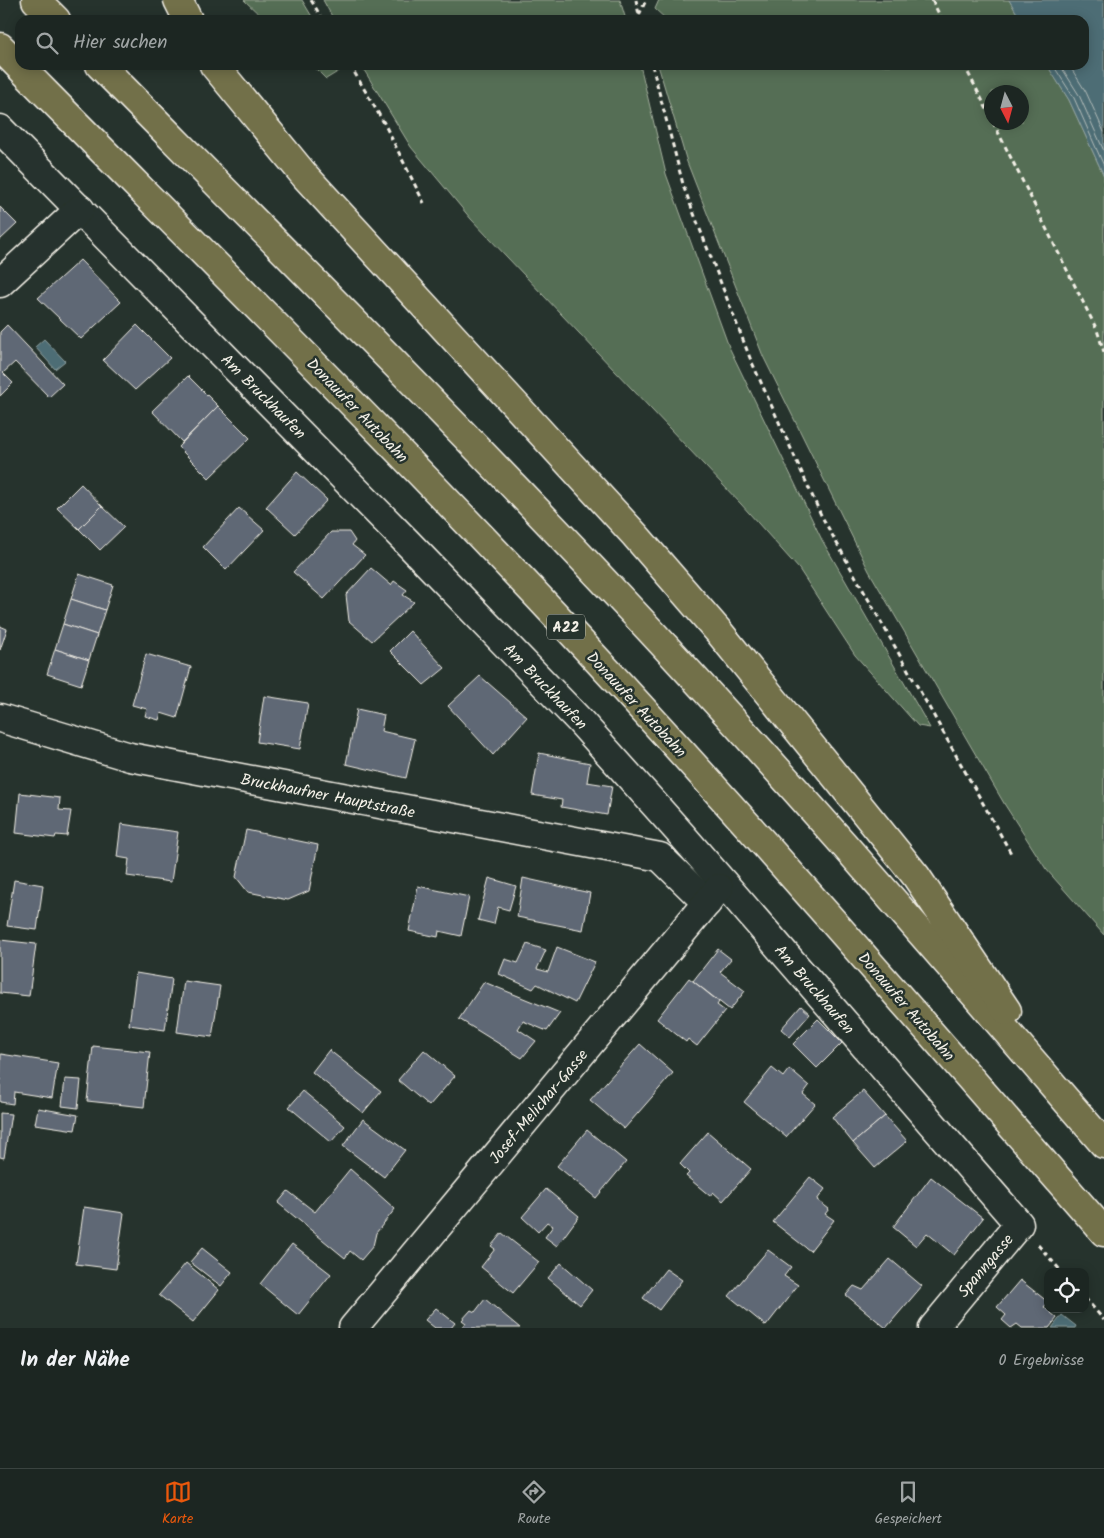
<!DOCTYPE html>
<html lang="de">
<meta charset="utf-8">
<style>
:root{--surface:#1c2622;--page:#29322f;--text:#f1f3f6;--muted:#a0a5a5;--line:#3a4340;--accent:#ea580c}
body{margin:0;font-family:Kalam,sans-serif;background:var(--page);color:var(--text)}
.controls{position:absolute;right:15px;bottom:15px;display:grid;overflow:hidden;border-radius:10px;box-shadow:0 2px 12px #0003}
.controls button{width:45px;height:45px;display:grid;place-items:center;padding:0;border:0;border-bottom:1px solid var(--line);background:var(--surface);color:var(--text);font:25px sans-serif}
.compass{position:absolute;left:984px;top:85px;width:45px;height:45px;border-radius:50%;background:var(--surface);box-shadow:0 2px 12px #0003;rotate:174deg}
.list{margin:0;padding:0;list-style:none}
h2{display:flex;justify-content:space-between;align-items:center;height:65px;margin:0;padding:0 20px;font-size:21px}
h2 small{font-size:16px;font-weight:400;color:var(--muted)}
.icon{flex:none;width:28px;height:28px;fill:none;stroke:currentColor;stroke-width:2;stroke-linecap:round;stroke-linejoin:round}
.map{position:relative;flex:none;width:1104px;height:1328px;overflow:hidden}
.search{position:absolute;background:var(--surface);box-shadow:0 2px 12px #0003;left:15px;right:15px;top:15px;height:55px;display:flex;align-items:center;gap:12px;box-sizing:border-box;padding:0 18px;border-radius:15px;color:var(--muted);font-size:19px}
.sheet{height:140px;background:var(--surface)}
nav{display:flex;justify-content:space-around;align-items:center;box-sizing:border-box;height:70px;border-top:1px solid var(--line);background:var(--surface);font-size:14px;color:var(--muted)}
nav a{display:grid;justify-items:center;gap:2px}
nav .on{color:var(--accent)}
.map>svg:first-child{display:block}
.green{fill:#556e54;stroke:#a4b09e;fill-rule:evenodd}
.water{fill:#4e6d74;stroke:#90a2a2}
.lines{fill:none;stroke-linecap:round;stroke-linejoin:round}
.shore{stroke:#b2bcba;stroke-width:1}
.building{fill:#5f6775;stroke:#f4f1e8}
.street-casing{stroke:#f4f1e8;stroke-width:31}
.highway-casing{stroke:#f4f1e8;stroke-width:31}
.path{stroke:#f4f1e8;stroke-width:3;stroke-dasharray:5 4;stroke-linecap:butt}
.street{stroke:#26332d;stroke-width:28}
.highway{stroke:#726f4a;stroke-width:28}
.labels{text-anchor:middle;stroke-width:5;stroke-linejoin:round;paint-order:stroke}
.shield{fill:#26332d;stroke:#b6b8b0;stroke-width:1}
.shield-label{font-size:15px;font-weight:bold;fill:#f4f1e8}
.street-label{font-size:16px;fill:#f4f1e8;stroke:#26332d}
</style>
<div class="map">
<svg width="1104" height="1328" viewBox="0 0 1104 1328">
<rect width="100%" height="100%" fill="#26332d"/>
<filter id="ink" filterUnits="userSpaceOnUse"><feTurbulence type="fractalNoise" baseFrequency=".02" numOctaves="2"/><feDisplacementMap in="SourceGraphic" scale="10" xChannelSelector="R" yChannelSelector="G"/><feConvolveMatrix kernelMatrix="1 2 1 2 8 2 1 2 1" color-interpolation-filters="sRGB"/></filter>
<g filter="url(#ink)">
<g class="green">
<path d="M244 0H302L314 20H265Z"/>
<path d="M323 0H620L626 20H334Z"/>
<path d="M659 0H1009L1021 20H667L655 9Z"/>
<path d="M312 65H342L344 68 326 79Z"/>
<path d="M361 65H640L666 174 729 347 822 540 930 728 918 726 855 655 799 569 741 504 471 219 411 147Z"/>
<path d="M658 65H1047L1069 100 1104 176V935L1046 869 1005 805 869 571 763 356 687 162ZM992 92H1022V122H992Z"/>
</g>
<g class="water">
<path d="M1009 0H1104V176L1069 100 1047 65H1084V20H1021Z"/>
<path d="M44 339 65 361 55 369 35 347Z"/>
<path d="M1062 1315 1076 1326 1075 1328H1052Z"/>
</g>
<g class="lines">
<g class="shore">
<path d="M1053 65 1074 98 1104 166"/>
<path d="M1060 65 1079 95 1104 151"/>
<path d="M1069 65 1086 92 1104 132"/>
</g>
</g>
<g class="building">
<path d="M0 207 17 224 0 240Z"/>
<path d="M80 260 121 302 81 339 38 298Z"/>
<path d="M7 325 63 384 49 397 15 362 3 373 13 383 0 396V332Z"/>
<path d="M137 325 170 358 135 390 103 360Z"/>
<path d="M188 376 218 406 182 442 152 411Z"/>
<path d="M218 406 250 438 209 478 178 447Z"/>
<path d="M297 472 327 500 295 534 266 507Z"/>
<path d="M81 484 102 506 79 529 57 508Z"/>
<path d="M102 506 124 527 100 550 79 529Z"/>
<path d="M239 508 264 530 226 570 203 547Z"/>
<path d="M331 532H349L355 541 352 545 365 555 324 599 293 572Z"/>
<path d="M371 568 391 585 394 581 407 590 403 595 414 602 372 641 349 621 346 595Z"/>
<path d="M79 574 113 585 105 610 71 599Z"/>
<path d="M71 599 105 610 97 635 63 624Z"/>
<path d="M63 624 97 635 89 660 55 649Z"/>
<path d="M0 626 7 629 0 650Z"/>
<path d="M410 631 445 668 424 685 390 651Z"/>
<path d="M55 649 89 660 81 685 47 674Z"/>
<path d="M146 654 191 667 177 718 161 713 159 720 145 716 147 709 132 705Z"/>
<path d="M480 676 527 717 493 755 448 706Z"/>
<path d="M264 696 308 703 300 749 257 742Z"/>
<path d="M357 709 384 715 381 731 415 739 406 778 346 764Z"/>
<path d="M539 753 590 763 587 782 612 786 607 815 561 807 562 800 532 795Z"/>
<path d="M20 793 60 798 59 810 71 811 67 836 56 835 55 838 16 833Z"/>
<path d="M121 824 178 832 171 882 127 876 129 859 117 857Z"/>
<path d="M246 830 318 845 309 891 288 900 248 892 236 877Z"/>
<path d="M489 878 516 886 509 910 498 907 494 924 478 920Z"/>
<path d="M523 878 590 893 583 930 517 917Z"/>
<path d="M14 880 43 885 37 930 7 926Z"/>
<path d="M418 886 469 897 461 936 439 931 438 937 409 931Z"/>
<path d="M0 940 36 944 29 996 0 993Z"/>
<path d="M527 944 546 950 537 969 548 972 557 947 595 962 575 1003 537 984 533 989 499 974 505 959 518 963Z"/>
<path d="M718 949 731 959 720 972 745 991 730 1010 693 981Z"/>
<path d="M136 973 172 979 165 1030 129 1025Z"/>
<path d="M689 978 719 1002 717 1005 725 1011 697 1046 688 1039 686 1042 657 1019Z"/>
<path d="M184 981 220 986 212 1037 177 1032Z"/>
<path d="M484 982 560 1013 547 1031 523 1021 518 1029 536 1041 522 1058 459 1019Z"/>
<path d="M801 1006 810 1014 790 1037 781 1029Z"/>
<path d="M818 1019 842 1043 817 1068 793 1044Z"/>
<path d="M640 1044 673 1073 624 1129 590 1100Z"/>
<path d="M93 1046 150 1052 144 1107 87 1101Z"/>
<path d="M329 1050 381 1091 363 1113 312 1072Z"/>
<path d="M424 1050 455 1076 429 1106 398 1080Z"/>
<path d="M1 1054 58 1063 52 1098 14 1092 13 1104 0 1102Z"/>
<path d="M772 1068 783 1077 789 1069 809 1086 803 1094 815 1104 786 1137 744 1102Z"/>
<path d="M65 1079 81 1080 78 1108 62 1106Z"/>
<path d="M303 1091 345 1126 331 1142 289 1107Z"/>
<path d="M863 1091 885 1116 853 1143 832 1117Z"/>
<path d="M38 1108 78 1115 75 1130 35 1124Z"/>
<path d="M0 1113 11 1114 4 1158 0 1157Z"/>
<path d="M885 1116 907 1141 875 1168 853 1143Z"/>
<path d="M363 1119 405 1150 384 1177 343 1146Z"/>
<path d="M587 1130 626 1162 596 1198 557 1166Z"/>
<path d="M708 1132 751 1169 723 1201 713 1192 710 1196 686 1176 689 1173 680 1164Z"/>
<path d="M350 1169 395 1209 376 1233 373 1246 361 1260 350 1251 345 1258 278 1203 288 1191 315 1212Z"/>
<path d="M810 1177 825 1189 817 1200 829 1209 825 1214 834 1220 810 1251 773 1222Z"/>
<path d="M931 1177 983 1218 954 1255 927 1233 916 1246 893 1227Z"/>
<path d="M546 1189 579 1216 557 1246 545 1237 553 1226 547 1222 538 1232 522 1217Z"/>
<path d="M84 1207 124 1213 116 1269 76 1264Z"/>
<path d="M502 1233 539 1262 513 1293 481 1267 495 1249 491 1246Z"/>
<path d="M292 1244 331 1274 298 1315 260 1284Z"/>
<path d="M202 1248 232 1272 221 1286 190 1262Z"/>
<path d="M768 1250 791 1267 784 1276 798 1285 766 1326 729 1296Z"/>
<path d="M890 1259 922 1286 886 1328 846 1295 854 1286 863 1290Z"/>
<path d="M186 1263 219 1290 193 1322 159 1295Z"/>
<path d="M561 1263 592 1290 580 1305 548 1278Z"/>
<path d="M666 1269 682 1280 659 1310 643 1298Z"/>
<path d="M1020 1280 1048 1302 1044 1307 1057 1318 1049 1328H1022L1017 1324 1011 1328 1002 1320 1006 1315 997 1307Z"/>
<path d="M485 1299 520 1328H462L466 1323 462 1320 471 1310 475 1312Z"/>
<path d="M436 1308 455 1323 451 1328H435L425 1320Z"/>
</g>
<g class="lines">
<defs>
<g id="street">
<path d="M0 129 407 542 579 720 681 834 1019 1224 933 1328"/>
<path d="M0 283 80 209"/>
<path d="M0 718 130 757 660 857 707 903"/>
<path d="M353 1328 719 888"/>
</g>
<g id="highway">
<path d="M36 0 56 20"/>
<path d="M178 0 188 20"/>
<path d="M0 47C206 256 415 462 613 677 781 859 942 1046 1104 1232"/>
<path d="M100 65C274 241 448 415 617 595 785 773 944 959 1104 1144"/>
<path d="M214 65 305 176 635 535 719 632 916 876 1007 1011"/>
</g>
</defs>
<use href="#street" class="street-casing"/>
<use href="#highway" class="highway-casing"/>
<g class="path">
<path d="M311 0 323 20"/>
<path d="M636 0 640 20"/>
<path d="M932 0 942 20"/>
<path d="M639 15 646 0"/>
<path d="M350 65 384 123 424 203"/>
<path d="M652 65 684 188 750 358 821 515 1012 855"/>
<path d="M964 65 992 119"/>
<path d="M993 122 1097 330 1104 352"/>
<path d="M1038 1245 1062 1272"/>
<path d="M1085 1298 1104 1320"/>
</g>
<use href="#street" class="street"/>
<use href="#highway" class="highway"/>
</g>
</g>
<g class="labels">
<rect class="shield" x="547" y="614.5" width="38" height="25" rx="4"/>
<g class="shield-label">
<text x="566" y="632">A22</text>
</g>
<g class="street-label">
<text transform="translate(264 396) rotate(45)" y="6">Am Bruckhaufen</text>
<text transform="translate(358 410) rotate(46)" y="6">Donauufer Autobahn</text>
<text transform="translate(546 686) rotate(46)" y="6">Am Bruckhaufen</text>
<text transform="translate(637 704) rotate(47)" y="6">Donauufer Autobahn</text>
<text transform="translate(328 795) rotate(11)" y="6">Bruckhaufner Hauptstraße</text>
<text transform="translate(815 989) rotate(49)" y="6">Am Bruckhaufen</text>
<text transform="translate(907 1006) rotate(49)" y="6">Donauufer Autobahn</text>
<text transform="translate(538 1106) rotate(-50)" y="6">Josef-Melichar-Gasse</text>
<text transform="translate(985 1265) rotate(-50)" y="6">Spanngasse</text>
</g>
</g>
</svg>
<div class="controls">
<button><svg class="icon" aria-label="locate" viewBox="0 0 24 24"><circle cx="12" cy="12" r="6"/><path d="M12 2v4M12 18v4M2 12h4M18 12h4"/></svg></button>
</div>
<svg class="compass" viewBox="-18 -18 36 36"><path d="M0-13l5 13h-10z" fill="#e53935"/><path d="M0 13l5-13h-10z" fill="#a0a5a5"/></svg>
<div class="search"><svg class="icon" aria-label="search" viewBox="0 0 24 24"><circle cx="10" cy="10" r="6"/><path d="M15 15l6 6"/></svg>Hier suchen</div>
</div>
<section class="sheet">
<h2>In der Nähe<small>0 Ergebnisse</small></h2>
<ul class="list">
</ul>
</section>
<nav>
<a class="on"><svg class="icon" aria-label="map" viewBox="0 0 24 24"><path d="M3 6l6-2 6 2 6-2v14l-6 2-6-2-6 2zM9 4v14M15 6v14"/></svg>Karte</a>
<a><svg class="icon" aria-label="directions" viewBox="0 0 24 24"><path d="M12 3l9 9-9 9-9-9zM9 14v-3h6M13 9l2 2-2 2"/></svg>Route</a>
<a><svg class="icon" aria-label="saved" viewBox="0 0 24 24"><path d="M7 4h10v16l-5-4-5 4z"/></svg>Gespeichert</a>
</nav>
